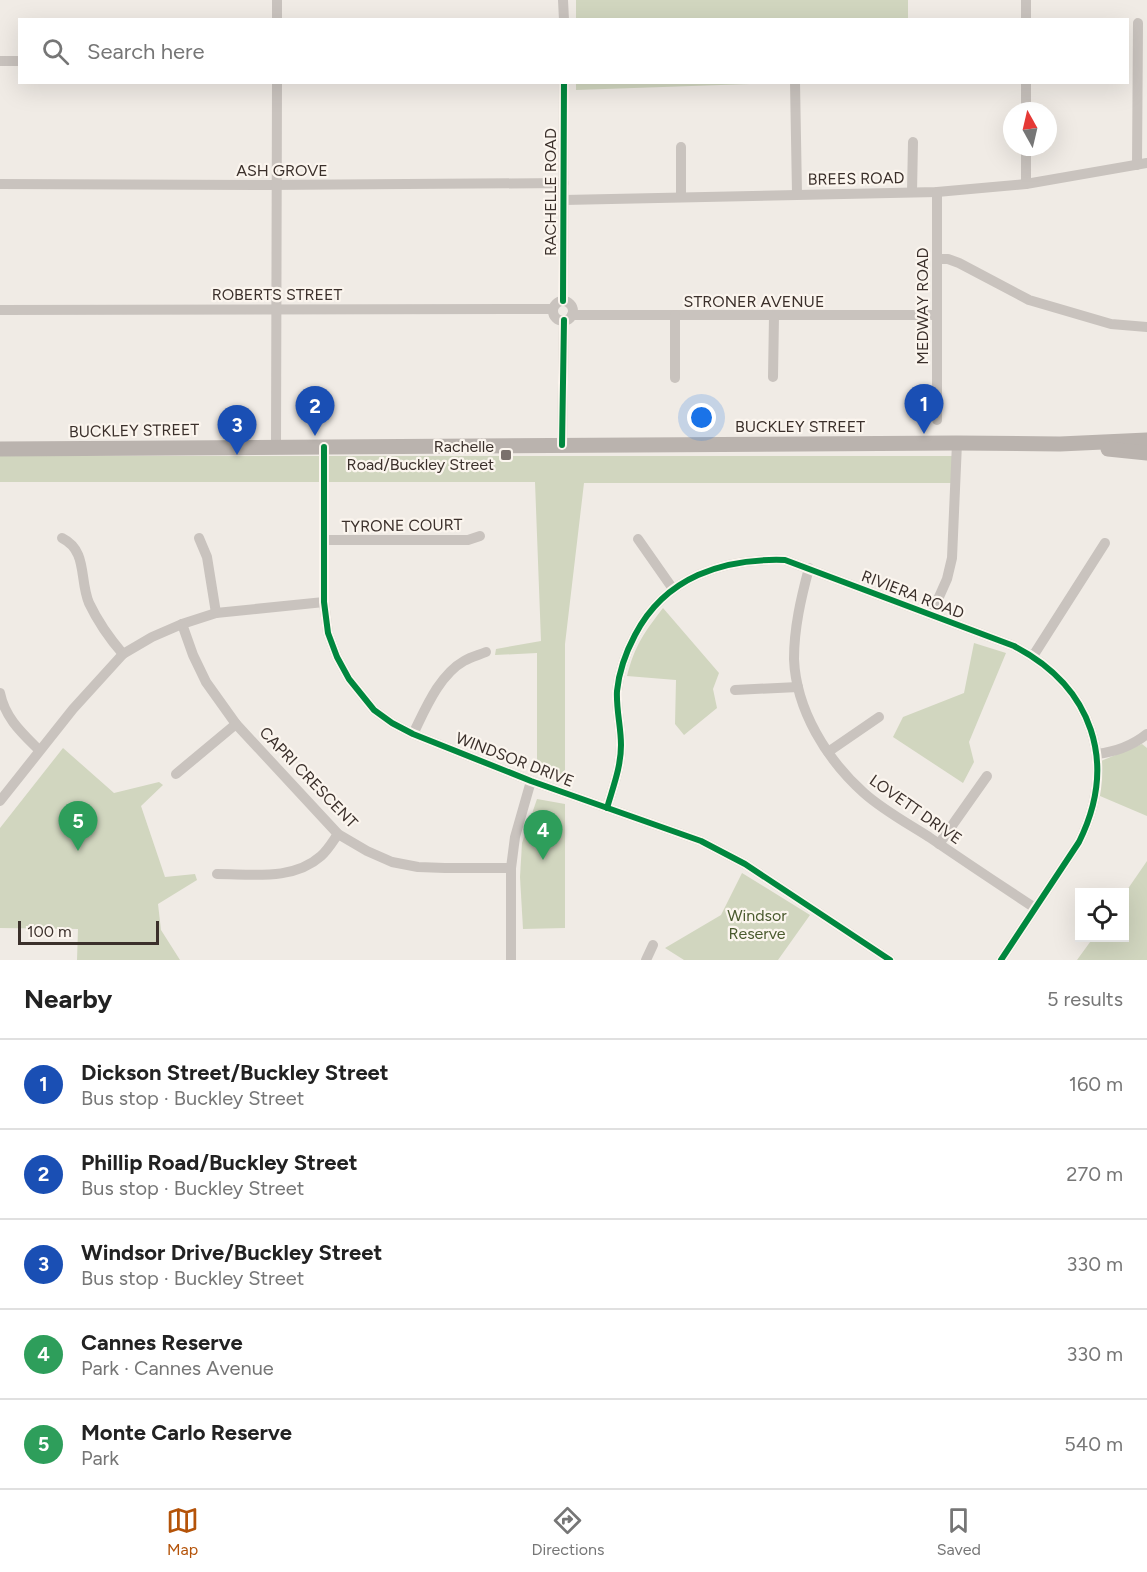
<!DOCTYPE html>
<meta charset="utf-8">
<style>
:root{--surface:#fff;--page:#f2f2f2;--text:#222;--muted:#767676;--line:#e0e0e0;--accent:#b45309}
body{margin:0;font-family:Figtree,sans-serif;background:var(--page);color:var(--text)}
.controls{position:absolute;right:18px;bottom:18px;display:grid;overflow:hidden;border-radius:0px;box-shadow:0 6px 24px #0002}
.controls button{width:54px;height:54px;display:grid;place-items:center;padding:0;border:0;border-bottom:2px solid var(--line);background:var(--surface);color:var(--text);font:30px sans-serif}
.compass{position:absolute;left:1003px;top:102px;width:54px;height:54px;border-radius:50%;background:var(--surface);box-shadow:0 6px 24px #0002;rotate:352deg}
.scale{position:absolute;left:18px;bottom:15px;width:141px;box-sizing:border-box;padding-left:6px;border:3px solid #3b302b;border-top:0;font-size:16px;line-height:21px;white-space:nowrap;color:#3b302b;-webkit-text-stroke:4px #fbf5ee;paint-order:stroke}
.you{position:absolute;left:702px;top:418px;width:21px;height:21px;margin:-15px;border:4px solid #fff;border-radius:50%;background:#1a73e8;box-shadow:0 0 0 9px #1a73e833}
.badge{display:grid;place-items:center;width:39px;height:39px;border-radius:50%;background:var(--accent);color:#fff;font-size:20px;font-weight:700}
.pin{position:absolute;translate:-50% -50px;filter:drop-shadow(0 2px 3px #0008)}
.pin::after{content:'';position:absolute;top:32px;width:21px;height:18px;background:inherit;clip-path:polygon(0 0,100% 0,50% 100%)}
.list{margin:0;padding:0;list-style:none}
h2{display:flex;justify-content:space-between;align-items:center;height:78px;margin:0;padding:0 24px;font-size:26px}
h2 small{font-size:20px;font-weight:400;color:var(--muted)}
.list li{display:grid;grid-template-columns:39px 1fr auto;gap:18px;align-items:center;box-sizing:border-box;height:90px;padding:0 24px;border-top:2px solid var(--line)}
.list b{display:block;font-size:22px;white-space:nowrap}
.list p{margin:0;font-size:20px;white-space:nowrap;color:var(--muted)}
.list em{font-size:20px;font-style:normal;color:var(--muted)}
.icon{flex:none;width:33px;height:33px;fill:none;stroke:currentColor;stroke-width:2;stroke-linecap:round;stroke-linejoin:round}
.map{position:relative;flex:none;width:1147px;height:960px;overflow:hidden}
.search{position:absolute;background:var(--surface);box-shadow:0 6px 24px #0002;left:18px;right:18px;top:18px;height:66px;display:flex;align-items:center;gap:15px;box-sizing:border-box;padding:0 21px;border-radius:0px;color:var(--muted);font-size:22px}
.sheet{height:528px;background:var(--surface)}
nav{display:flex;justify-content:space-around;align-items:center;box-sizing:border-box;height:84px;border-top:2px solid var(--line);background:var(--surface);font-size:16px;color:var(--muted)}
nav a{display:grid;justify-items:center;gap:3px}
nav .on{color:var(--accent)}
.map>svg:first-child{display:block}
.green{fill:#d1d6bf}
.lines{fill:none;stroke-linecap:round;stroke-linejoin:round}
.minor{stroke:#c9c3be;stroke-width:10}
.secondary{stroke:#bab3ae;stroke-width:15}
.cycleway-casing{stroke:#fbf5ee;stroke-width:10}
.cycleway{stroke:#00873e;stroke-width:6}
.poi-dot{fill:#7a716c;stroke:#fbf5ee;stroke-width:2}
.labels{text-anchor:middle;stroke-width:4.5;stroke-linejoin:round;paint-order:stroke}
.street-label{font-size:16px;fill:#3b302b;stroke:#fbf5ee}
.poi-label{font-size:16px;fill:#3b302b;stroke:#fbf5ee;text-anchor:end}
.park-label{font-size:16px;fill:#4a5a2e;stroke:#fbf5ee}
</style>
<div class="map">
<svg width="1147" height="960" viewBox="0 0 1147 960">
<rect width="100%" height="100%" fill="#f0ebe5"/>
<g class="green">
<rect x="576" y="0" width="332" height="19"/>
<path d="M576 82H781V83L576 90Z"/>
<path d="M0 456H952V483H584L565 644V777L537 767V653L495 655 496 649 541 641 535 482H0Z"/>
<path d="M663 608 719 673 713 689 717 708 684 735 675 724 676 680 627 676C635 645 644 633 663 608Z"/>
<path d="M974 643 1006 653 969 742 974 762 963 783 893 737 903 717 964 693Z"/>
<path d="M1142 744 1147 748V816L1100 796 1101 761Z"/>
<path d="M63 748 114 793 159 782 163 785 141 806 165 877 195 874 197 880 158 904 161 930 180 960H77L78 929 0 928V828Z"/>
<path d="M537 799 565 804V928L523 929 520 877 522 843Z"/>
<path d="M1147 861V960H1077L1093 938H1124L1125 893Z"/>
<path d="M742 873 810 915 778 960H684L665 948 721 915Z"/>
</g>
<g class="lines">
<g class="minor">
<path d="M563 0 564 20"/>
<path d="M1026 0V20"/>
<path d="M277 20V0"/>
<path d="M0 61H20"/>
<path d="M795 82 797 194"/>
<path d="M1026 82V111"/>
<path d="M1137 165 1138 23"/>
<path d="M0 184 267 185 564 183"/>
<path d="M1026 184V147"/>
<path d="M912 192 913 142"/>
<path d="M681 197V147"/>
<path d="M564 200 937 192 1026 184 1147 163"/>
<path d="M937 259H948L959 263 1029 300 1111 324 1147 327"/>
<path d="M563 301 564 82"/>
<circle cx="563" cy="311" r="10"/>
<path d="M0 310 553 309"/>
<path d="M572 315H936"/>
<path d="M675 315V378"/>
<path d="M773 377 774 316"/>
<path d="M937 420V192"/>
<path d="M562 445 564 320"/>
<path d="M276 446 277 82"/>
<path d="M324 447V602L328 633 337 657 349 679 374 710 392 723 413 734 531 781 701 841 745 864 890 960"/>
<path d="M62 538C88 551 79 579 89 603 98 622 110 639 123 654"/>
<path d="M199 538 207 557 216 613"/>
<path d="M638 539 673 589"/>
<path d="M324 540H468L480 536"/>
<path d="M809 568C801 598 794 628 794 659 796 710 827 760 864 793 883 810 907 823 929 837 964 861 1000 885 1035 908"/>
<path d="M931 615 947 579 952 558 957 443"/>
<path d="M182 624 193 655 206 682 236 724 338 834 367 851 392 862 418 867 445 868H511"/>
<path d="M1033 656 1105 543"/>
<path d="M735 690 798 687"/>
<path d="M0 693C5 718 22 733 39 750"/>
<path d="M413 734C425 710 439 675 464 661 471 657 479 655 486 652"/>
<path d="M828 752 879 717"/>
<path d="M1097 754C1115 752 1132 746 1147 734"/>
<path d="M176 774 236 724"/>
<path d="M0 801 73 709 123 654 152 637 182 624 216 613 324 602"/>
<path d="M607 808C613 787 621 767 621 745 621 727 616 709 617 691 619 671 626 652 635 635 665 577 723 558 785 560L1014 646C1093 687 1118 763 1079 842L1001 960"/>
<path d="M939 844 987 776"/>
<path d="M217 874C252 874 293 881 321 856 328 850 333 841 338 834"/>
<path d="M511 960V868L515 837 531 781"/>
<path d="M646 960 653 945"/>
</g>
<g class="secondary">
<path d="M0 449 957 443 1060 444 1147 440"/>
<path d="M1108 449 1147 453"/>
</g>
<defs>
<g id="cycleway">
<path d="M563 301 564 82"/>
<path d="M562 445 564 320"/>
<path d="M324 447V602L328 633 337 657 349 679 374 710 392 723 413 734 531 781 701 841 745 864 890 960"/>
<path d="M607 808C613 787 621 767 621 745 621 727 616 709 617 691 619 671 626 652 635 635 665 577 723 558 785 560L1014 646C1093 687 1118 763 1079 842L1001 960"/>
</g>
</defs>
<use href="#cycleway" class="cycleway-casing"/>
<use href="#cycleway" class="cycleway"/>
</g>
<rect class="poi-dot" x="500" y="449" width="12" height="12" rx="3"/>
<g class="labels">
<g class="street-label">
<text x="282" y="176">ASH GROVE</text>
<text transform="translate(856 178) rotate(-1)" y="6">BREES ROAD</text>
<text transform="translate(550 192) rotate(-90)" y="6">RACHELLE ROAD</text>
<text x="277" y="300">ROBERTS STREET</text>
<text x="754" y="307">STRONER AVENUE</text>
<text transform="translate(922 306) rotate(-90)" y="6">MEDWAY ROAD</text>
<text x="800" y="432">BUCKLEY STREET</text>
<text transform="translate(134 430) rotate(-1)" y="6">BUCKLEY STREET</text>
<text transform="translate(402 525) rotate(-1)" y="6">TYRONE COURT</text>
<text transform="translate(913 594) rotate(21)" y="6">RIVIERA ROAD</text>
<text transform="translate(515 759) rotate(21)" y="6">WINDSOR DRIVE</text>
<text transform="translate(309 777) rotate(46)" y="6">CAPRI CRESCENT</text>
<text transform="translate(916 809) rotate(35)" y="6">LOVETT DRIVE</text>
</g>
<g class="poi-label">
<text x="494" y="452">Rachelle<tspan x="494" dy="18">Road/Buckley Street</tspan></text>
</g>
<g class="park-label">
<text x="757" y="921">Windsor<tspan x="757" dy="18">Reserve</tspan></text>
</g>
</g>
</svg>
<div class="controls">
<button><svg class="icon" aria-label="locate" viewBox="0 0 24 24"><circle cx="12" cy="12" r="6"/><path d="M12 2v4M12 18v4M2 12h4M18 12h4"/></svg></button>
</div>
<svg class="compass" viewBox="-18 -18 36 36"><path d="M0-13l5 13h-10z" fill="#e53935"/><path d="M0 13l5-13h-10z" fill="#767676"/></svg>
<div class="scale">100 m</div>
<div class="you"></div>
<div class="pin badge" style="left:924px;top:434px;background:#1a4fb4">1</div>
<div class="pin badge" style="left:315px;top:436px;background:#1a4fb4">2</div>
<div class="pin badge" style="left:237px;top:455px;background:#1a4fb4">3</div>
<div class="pin badge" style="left:543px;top:860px;background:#2e9e5b">4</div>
<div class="pin badge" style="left:78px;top:851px;background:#2e9e5b">5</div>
<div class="search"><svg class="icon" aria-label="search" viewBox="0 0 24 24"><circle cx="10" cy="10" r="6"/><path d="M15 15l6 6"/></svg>Search here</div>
</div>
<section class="sheet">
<h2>Nearby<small>5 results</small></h2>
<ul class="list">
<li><span class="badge" style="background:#1a4fb4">1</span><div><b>Dickson Street/Buckley Street</b><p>Bus stop · Buckley Street</p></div><em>160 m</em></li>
<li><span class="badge" style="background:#1a4fb4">2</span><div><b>Phillip Road/Buckley Street</b><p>Bus stop · Buckley Street</p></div><em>270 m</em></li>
<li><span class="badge" style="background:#1a4fb4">3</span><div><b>Windsor Drive/Buckley Street</b><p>Bus stop · Buckley Street</p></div><em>330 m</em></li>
<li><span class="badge" style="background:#2e9e5b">4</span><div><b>Cannes Reserve</b><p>Park · Cannes Avenue</p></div><em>330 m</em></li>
<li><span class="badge" style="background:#2e9e5b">5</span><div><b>Monte Carlo Reserve</b><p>Park</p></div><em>540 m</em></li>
</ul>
</section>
<nav>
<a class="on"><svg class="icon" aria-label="map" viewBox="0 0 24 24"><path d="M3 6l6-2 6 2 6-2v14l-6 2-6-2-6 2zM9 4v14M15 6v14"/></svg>Map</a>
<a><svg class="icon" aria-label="directions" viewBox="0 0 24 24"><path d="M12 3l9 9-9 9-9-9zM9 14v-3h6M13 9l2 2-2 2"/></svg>Directions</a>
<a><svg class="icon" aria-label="saved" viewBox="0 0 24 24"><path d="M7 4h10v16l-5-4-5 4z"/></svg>Saved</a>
</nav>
